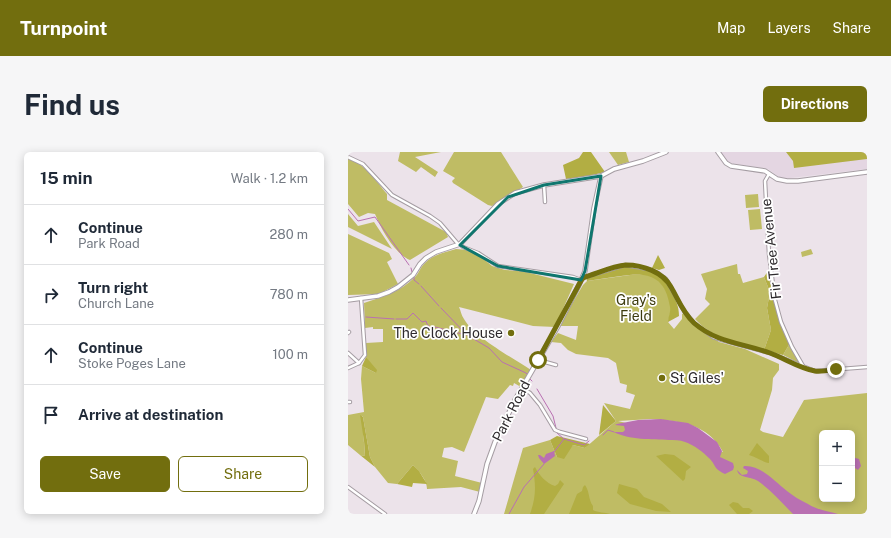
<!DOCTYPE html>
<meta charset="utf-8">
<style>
:root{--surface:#fff;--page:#f6f6f7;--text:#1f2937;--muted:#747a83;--line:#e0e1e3;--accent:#726e0e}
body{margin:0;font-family:"Public Sans",sans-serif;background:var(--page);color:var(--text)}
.controls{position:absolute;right:12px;bottom:12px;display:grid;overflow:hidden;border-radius:6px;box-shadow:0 2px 10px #0003}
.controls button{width:36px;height:36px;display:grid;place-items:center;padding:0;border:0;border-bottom:1px solid var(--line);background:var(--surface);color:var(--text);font:20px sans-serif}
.stop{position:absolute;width:12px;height:12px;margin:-9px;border:3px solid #726e0e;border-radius:50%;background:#fff}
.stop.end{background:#726e0e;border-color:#fff;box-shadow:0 1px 4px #0008}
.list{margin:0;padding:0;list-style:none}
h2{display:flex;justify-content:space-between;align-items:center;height:52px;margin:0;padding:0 16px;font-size:17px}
h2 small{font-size:13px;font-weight:400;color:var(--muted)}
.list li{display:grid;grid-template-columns:26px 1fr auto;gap:12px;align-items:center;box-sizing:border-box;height:60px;padding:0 16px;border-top:1px solid var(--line)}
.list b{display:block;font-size:15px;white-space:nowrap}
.list p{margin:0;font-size:13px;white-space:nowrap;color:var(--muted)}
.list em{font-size:13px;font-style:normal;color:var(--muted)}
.actions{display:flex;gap:8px;padding:12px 16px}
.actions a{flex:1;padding:9px 0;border:1px solid var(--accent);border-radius:6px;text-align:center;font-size:14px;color:var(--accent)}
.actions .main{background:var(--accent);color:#fff}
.icon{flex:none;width:22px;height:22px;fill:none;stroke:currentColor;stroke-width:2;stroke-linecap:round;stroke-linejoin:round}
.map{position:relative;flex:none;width:519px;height:362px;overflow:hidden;border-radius:6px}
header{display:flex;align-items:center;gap:24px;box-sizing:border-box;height:56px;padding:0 20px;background:var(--accent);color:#fff}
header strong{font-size:19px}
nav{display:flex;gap:22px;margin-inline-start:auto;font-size:14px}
.intro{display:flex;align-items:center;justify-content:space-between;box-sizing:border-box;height:96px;padding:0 24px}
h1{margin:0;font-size:28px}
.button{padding:10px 18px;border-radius:6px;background:var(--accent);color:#fff;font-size:14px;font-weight:700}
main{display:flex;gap:24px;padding:0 24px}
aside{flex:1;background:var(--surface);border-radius:6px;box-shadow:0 2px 10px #0003}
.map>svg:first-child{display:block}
.built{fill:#e4d6e2}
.green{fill:#bfbc64;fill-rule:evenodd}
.forest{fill:#b2ae43}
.water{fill:#b970b2}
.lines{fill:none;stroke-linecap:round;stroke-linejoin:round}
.stream{stroke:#b970b2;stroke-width:1}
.minor-casing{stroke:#a59da3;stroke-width:4.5}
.secondary-casing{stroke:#a59da3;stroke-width:5.5}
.minor{stroke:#fff;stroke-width:2.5}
.secondary{stroke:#fff;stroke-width:3.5}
.route{stroke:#726e0e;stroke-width:5}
.marked{fill:none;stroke:#0f766e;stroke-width:3;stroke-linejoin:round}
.poi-dot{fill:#726e0e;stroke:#fff;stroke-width:1.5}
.labels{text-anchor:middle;stroke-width:3.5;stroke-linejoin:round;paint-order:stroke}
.street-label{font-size:14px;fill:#2e2a2d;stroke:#fff}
.park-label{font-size:14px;fill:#3d3b0e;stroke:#fff}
.poi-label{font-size:14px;fill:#2e2a2d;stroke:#fff;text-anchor:end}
</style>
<header>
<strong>Turnpoint</strong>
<nav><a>Map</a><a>Layers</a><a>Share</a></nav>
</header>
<div class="intro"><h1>Find us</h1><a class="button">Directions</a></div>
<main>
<aside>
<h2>15 min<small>Walk · 1.2 km</small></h2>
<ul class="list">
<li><svg class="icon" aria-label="ahead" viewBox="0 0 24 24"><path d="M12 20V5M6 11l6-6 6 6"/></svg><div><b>Continue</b><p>Park Road</p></div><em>280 m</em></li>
<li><svg class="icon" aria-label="right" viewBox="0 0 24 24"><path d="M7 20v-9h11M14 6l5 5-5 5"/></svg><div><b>Turn right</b><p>Church Lane</p></div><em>780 m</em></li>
<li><svg class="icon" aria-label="ahead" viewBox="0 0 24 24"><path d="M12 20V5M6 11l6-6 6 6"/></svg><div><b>Continue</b><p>Stoke Poges Lane</p></div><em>100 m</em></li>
<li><svg class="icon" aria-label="arrive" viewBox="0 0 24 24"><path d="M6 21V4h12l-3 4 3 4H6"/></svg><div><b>Arrive at destination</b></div></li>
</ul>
<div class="actions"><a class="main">Save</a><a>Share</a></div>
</aside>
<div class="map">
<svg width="519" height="362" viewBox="0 0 519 362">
<rect width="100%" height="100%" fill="#ece3ea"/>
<path class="built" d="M372 0H519V17L434 27 420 17 382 11 379 10Z"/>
<g class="green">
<path d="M52 0H93L67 5 90 20 87 25 73 15 68 20 50 9Z"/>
<path d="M106 0H153L175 35 144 54 140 53 105 31 104 29 107 26 95 19Z"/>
<path d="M261 0H278L281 10 270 13Z"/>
<path d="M0 6C17 12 28 29 39 42V48L98 80 100 85 62 108C47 102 33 77 27 62L20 61 11 65 0 52Z"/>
<path d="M410 42 411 55 398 56 397 43Z"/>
<path d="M412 57 414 77 402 78 400 58Z"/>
<path d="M0 62 10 74 26 70 44 97 0 75Z"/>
<path d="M0 82 41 101 44 107 39 110 50 132 31 142 0 143Z"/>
<path d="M108 97 120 98 131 103 144 114 157 118 174 119 226 132 207 175 185 174 111 155C113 159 113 163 116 167 126 185 165 206 183 218L173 235 166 231 165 234 162 233 150 247 138 245 116 300 104 295 96 296 94 305 110 309 107 324 134 331 132 340 113 335 79 337C79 328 71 319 65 313L49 332 40 331 27 315 22 305 15 265 14 264 17 304 12 303 0 293V263L16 260 13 227 14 214 28 221 18 205V191L35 190V177H25V175L17 176 16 151C34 145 52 140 66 126 71 122 72 115 77 111 84 103 98 100 108 97Z"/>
<path d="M463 97 465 102 454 105 453 100Z"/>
<path d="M389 112 390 122H392L395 131 416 125 422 140 419 156 423 178 416 198 369 184 354 174 347 167 362 152 357 147 359 137 353 122Z"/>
<path d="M282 123C289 123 297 122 304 124 316 129 323 146 323 158 322 162 321 166 320 170L326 177 334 167V162L336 161 344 169 371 190 397 197 431 212V218L425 226 424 238 412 278 415 280 435 285 456 248 519 241V362H156L175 296 202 288 209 305 225 293 237 296 268 269 256 251 282 257 287 243 278 240 279 233 272 231 268 211 260 206 228 202 220 198 213 191 203 190 210 181 228 188 230 174H211L235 133 239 129ZM303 267C332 269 360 272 375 300L335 285 270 269ZM474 281H504V347H474Z"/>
<path d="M442 191 452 209 451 211 435 203Z"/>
</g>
<g class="forest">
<path d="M235 0H243L257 20 236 25 218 27 215 13 231 6Z"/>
<path d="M438 0H519V7L446 16 445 9Z"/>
<path d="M310 103 317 116 311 118 304 116Z"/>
<path d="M277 115C297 115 315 121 324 140 328 149 331 154 331 164L320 170C320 165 323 160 322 155 317 124 301 120 273 124 261 126 250 127 239 129L238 125Z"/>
<path d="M420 119 422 131 427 140 431 168 442 191 435 203 416 198 423 178 419 156 422 140 416 125Z"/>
<path d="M18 205 29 218 28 221 14 214Z"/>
<path d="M255 253 268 269 251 283Z"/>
<path d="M12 263 15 265 22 305 27 315 12 303 17 304 16 289Z"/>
<path d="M209 284 242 292 237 296 225 293 216 307 209 305 202 288Z"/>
<path d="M409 291 421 304V311C414 310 409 305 401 303Z"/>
<path d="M317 302 326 303 343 315 338 319 337 327 335 329 308 304Z"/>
<path d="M65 313 71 319 79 332 65 331 64 335 49 332Z"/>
<path d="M187 315C191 323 198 331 207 334L210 332 212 328 216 332 196 362H182C188 345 188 334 185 317Z"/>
<path d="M271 332 289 337 296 345 314 352 323 360 308 359 282 352 269 341Z"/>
<path d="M237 333C242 340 240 347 245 354V358C250 361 257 360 262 362H221L229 342 234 339 235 335Z"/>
<path d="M385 350 390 351 395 356H401L405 359 401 362H389L381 353Z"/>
</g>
<g class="water">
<path d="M313 267 340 271 350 276 369 290 374 299 372 305 385 311 386 315 385 318 377 322C365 316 369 315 362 307 355 300 346 293 337 290 332 288 326 288 321 288 305 287 280 288 266 280H275L277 278 276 274 267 273 269 272 290 268Z"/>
<path d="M206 299 207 304 196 312 191 306 190 303H192L196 306 198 302Z"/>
<path d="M504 305 511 307 513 314 510 318 504 314Z"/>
<path d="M396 314C413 313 426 329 439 339 445 344 452 348 460 352 469 358 480 359 490 362H445C434 351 423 338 410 329 403 324 391 327 389 318L394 323 399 322 400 319 395 316Z"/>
</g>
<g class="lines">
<g class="stream">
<path d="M0 57 10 69 27 65 61 113"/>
<path d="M63 116 64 120"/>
<path d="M66 125V128L71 132"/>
<path d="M73 134 91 154"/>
<path d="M93 156 119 183 141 196 154 210 178 221 180 223"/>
<path d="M18 165 46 167"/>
<path d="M48 167H59L65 161 74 170 78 169 79 172 83 176 87 175 118 183"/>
<path d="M182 227 184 229"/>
<path d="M189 237 205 264 208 276"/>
<path d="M209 281 216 287 236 293 241 289"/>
<path d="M255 283 260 278 266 280"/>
<path d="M206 300 216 287"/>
<path d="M161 362 176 335 196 312"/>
</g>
<defs>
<g id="minor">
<path d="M0 5 15 12 44 43 82 64 92 71 110 92"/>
<path d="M421 22 417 29 418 48 421 102 427 148 433 170 444 195 455 214"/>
<path d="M196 33 197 50"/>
<path d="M112 92 115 95 130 101 150 114 225 125 233 128 237 125 277 113 300 117 310 121 318 127 336 159 346 171 365 185 374 188 422 201 467 219 519 215"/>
<path d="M0 181 1 180"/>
<path d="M0 201 11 211"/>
<path d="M190 208 208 213"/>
<path d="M0 216 11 211 17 203 13 146"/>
<path d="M174 236 182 241 192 253 207 278 212 280 238 287"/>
<path d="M0 250H2"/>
<path d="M0 335 37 362"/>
</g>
<g id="secondary">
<path d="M370 0 378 11 383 14 417 19 429 27 439 29H450L519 20"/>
<path d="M0 148 30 144 41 140 50 135 65 123 72 112 78 106 88 100 112 92 150 52 167 41 196 33 253 24 266 17 295 9 318 0"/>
<path d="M126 362 131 349 139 312 147 290 167 248 210 174 231 133 237 119 246 56 253 24"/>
</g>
</defs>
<use href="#minor" class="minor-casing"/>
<use href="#secondary" class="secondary-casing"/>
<use href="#minor" class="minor"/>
<use href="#secondary" class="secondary"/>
</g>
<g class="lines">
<path class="route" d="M190 208 234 127 237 125C250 121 265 114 278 113 295 113 315 120 323 135 330 147 335 161 346 171 369 191 394 191 422 201 436 206 451 216 467 219 474 220 482 218 488 217"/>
</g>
<path class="marked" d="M253 24 237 119 233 128 150 114 112 93 160 45 196 33Z"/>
<g class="poi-dot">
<circle cx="163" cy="181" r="4"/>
<circle cx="314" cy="226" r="4"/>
</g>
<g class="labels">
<g class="street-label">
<text transform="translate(423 97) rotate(-96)" y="5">Fir Tree Avenue</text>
<text transform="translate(163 259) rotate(-63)" y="5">Park Road</text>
</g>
<g class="park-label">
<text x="288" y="153">Gray's<tspan x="288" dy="16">Field</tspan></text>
</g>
<g class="poi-label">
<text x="155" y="186">The Clock House</text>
<text x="322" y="231" text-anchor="start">St Giles'</text>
</g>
</g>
</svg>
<div class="controls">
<button>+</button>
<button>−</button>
</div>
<div class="stop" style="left:190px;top:208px"></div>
<div class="stop end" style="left:488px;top:217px"></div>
</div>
</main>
